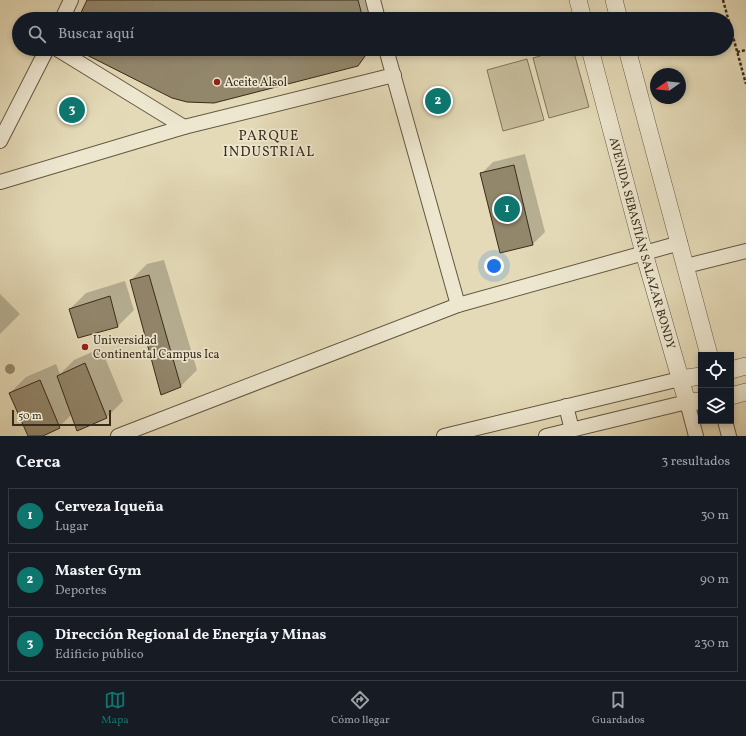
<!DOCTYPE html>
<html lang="es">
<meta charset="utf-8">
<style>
:root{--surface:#171b24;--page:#20242c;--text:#f1f3f6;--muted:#9ea1a6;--line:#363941;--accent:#0f766e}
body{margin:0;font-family:Vollkorn,serif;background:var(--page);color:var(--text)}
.controls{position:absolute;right:12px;bottom:12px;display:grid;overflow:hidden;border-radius:0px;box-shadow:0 2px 6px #0003}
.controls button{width:36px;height:36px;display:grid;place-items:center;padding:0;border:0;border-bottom:1px solid var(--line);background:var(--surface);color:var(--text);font:20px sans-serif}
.compass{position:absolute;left:650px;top:68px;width:36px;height:36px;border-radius:50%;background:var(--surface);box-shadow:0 2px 6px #0003;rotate:256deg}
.scale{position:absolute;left:12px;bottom:10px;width:99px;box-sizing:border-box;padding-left:4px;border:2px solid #392b19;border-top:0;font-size:11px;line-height:14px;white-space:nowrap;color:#392b19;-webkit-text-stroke:3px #ede7d0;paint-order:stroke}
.you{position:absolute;left:494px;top:266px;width:14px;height:14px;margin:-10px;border:3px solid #fff;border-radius:50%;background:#1a73e8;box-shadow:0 0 0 6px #1a73e833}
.badge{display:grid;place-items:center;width:26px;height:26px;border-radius:50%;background:var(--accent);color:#fff;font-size:13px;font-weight:700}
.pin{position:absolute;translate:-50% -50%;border:2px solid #fff;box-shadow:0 1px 4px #0006}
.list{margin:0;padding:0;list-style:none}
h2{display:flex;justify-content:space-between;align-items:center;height:52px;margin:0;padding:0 16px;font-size:17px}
h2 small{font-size:13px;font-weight:400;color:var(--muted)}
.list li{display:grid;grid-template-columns:26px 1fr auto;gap:12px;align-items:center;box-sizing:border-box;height:56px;margin:0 8px 8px;padding:0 8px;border:1px solid var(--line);border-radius:0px}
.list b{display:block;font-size:15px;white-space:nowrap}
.list p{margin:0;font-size:13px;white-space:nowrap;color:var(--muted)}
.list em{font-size:13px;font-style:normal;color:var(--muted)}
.icon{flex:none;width:22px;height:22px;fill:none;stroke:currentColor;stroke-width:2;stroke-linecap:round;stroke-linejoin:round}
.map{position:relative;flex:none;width:746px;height:436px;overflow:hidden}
.search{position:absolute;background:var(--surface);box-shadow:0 2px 6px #0003;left:12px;right:12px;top:12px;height:44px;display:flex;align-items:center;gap:10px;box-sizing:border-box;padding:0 14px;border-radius:22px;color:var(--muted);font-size:15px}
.sheet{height:244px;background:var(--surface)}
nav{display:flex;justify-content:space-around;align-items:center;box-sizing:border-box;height:56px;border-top:1px solid var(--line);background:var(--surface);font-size:11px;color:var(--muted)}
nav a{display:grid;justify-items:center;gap:2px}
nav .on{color:var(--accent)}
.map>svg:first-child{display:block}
.green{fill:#c7bc9c;stroke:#80745a}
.shadow{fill:#0003}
.building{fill:#92866b;stroke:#392b19}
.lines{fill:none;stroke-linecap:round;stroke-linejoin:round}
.minor-casing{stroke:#645740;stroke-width:16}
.tertiary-casing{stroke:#645740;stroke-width:18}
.path{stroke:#392b19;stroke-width:2.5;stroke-dasharray:3 2;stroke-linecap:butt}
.minor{stroke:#ede7d0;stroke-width:14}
.tertiary{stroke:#ede7d0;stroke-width:17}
.tree{fill:#958a6e}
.poi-dot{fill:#8f2418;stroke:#ede7d0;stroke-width:1.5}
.labels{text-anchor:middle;stroke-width:3.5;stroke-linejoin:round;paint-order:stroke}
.poi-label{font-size:12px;fill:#392b19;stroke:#ede7d0;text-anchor:start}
.street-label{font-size:12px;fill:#392b19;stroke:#ede7d0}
.quarter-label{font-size:14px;letter-spacing:1px;fill:#392b19;stroke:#ede7d0}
</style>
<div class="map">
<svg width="746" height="436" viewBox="0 0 746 436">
<rect width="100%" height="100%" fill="#e4dab7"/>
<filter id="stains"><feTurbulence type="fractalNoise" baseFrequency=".005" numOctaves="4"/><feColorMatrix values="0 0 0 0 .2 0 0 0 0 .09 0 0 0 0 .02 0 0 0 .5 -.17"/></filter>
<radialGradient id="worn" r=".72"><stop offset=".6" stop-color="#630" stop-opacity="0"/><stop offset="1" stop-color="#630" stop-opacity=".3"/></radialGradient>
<g class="green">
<path d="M565 49H573L589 107 549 118 533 58Z"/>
<path d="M527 59 544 120 503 131 487 70Z"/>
</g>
<g class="shadow">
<path d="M88 0H373L378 19H79Z"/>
<path d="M77 49H372L357 65Z"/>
<path d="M525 154 545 232 533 244 501 252 481 174 493 162Z"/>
<path d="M164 260 197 370 181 386 131 280 147 264Z"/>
<path d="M125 281 134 310 118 326 70 309 86 293Z"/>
<path d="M0 294 20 314 0 334Z"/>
<path d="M101 348 123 401 107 417 72 414 59 427 41 436H29L10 393 26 377 56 364 60 374 74 360Z"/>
</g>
<g class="building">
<path d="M87 0H358L363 19H78Z"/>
<path d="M75 49H370L358 66 214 103 187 102 172 98Z"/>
<path d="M514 165 533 245 500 253 480 173Z"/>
<path d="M149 275 181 387 161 395 130 280Z"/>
<path d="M110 296 118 327 78 338 69 309Z"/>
<path d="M85 363 107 418 77 431 57 376Z"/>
<path d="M40 380 60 428 43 436H28L9 393Z"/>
</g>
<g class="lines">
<defs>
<g id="minor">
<path d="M373 0 378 19"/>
<path d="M62 19 71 0"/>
<path d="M57 49 184 127"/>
<path d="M386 49 458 305"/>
<path d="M0 141 47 49"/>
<path d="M0 182 184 127 394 75"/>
<path d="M686 266 746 251"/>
<path d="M566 406 572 430"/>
<path d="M725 421 729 436"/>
<path d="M118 436 458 305 680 243"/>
<path d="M444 436 680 379"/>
<path d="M546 436 687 402 696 436"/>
</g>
<g id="tertiary">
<path d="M578 0 583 19"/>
<path d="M614 0 619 19"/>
<path id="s1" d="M590 49 644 253 687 402 701 401"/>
<path d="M627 49 709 355"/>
<path d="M731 370 746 366"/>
<path d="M680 379 701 376"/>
<path d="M731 396 746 392"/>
</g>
</defs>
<use href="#minor" class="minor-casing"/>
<use href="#tertiary" class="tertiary-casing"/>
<g class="path">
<path d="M723 0 746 84"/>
<path d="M737 52 746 50"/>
</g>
<use href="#minor" class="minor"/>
<use href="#tertiary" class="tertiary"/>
</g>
<circle class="tree" cx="10" cy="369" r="5"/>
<g class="poi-dot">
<circle cx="217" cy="82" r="4"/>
<circle cx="85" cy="347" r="4"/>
</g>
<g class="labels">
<g class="poi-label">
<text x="225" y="86">Aceite Alsol</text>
<text x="93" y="344">Universidad<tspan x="93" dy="14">Continental Campus Ica</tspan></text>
</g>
<g class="street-label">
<text dy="4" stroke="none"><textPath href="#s1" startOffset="201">AVENIDA SEBASTIÁN SALAZAR BONDY</textPath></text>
</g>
<g class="quarter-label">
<text x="269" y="140">PARQUE<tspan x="269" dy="16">INDUSTRIAL</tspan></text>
</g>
</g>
<rect width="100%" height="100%" filter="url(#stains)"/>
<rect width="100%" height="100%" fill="url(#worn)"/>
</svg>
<div class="controls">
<button><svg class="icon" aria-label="locate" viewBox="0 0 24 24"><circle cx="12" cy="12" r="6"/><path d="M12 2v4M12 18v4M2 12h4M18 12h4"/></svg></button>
<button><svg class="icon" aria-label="layers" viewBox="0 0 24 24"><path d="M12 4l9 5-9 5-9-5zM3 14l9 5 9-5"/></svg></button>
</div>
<svg class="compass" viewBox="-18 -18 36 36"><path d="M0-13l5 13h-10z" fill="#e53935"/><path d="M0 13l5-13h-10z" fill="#9ea1a6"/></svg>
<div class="scale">50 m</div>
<div class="you"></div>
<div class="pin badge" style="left:507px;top:209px">1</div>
<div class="pin badge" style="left:438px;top:101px">2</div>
<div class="pin badge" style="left:72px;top:110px">3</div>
<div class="search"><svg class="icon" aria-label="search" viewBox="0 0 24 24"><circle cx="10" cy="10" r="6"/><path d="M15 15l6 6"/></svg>Buscar aquí</div>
</div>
<section class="sheet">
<h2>Cerca<small>3 resultados</small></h2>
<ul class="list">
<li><span class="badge">1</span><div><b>Cerveza Iqueña</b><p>Lugar</p></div><em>30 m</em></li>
<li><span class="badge">2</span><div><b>Master Gym</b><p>Deportes</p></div><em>90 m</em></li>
<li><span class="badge">3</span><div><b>Dirección Regional de Energía y Minas</b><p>Edificio público</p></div><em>230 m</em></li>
</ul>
</section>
<nav>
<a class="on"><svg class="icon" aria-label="map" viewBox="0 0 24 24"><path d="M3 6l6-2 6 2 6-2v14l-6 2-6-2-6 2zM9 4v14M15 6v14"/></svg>Mapa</a>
<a><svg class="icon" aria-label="directions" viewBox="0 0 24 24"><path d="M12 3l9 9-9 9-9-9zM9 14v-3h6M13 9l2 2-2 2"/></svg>Cómo llegar</a>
<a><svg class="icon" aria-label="saved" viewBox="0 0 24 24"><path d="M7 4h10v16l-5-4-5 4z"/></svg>Guardados</a>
</nav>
